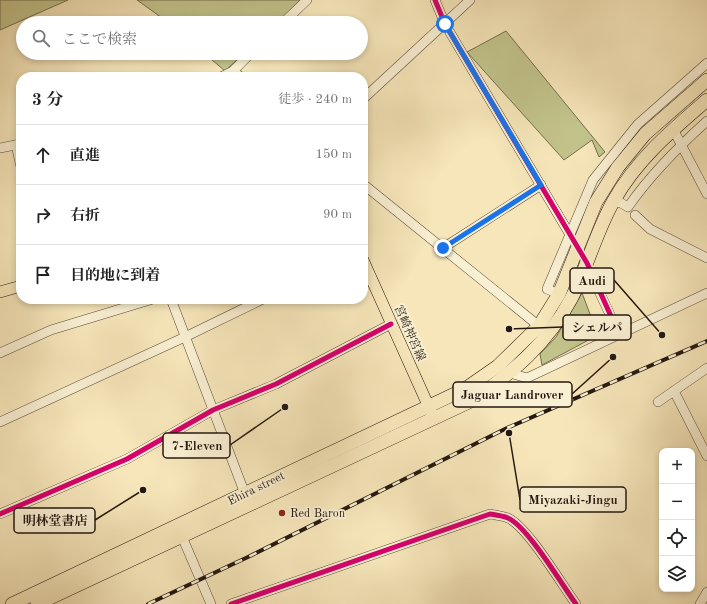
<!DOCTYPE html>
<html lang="ja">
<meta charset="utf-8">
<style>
:root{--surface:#fff;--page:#f6f6f6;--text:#222;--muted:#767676;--line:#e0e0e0}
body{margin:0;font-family:"Old Standard TT","Noto Serif JP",serif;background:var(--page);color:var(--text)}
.controls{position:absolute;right:12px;bottom:12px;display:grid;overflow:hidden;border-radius:8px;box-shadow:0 2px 6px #0003}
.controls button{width:36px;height:36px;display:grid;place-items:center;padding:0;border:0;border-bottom:1px solid var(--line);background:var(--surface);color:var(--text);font:20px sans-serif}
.stop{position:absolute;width:12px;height:12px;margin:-9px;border:3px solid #1a73e8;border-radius:50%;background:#fff}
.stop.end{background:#1a73e8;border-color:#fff;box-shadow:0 1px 4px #0008}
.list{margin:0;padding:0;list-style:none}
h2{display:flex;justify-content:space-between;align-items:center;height:52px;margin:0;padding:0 16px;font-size:17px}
h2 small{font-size:13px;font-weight:400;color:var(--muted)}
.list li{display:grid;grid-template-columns:26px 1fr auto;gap:12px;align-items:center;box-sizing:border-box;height:60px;padding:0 16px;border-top:1px solid var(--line)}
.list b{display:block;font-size:15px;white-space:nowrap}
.list em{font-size:13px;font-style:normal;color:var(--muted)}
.icon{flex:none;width:22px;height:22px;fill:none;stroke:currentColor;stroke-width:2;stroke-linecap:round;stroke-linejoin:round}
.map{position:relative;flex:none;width:707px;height:604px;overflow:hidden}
.search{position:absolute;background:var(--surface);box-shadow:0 2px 6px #0003;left:16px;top:16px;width:352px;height:44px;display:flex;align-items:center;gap:10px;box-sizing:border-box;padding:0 14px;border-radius:22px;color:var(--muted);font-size:15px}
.panel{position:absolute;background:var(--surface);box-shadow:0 2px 6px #0003;left:16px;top:72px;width:352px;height:232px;border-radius:16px}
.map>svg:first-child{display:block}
.green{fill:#c2c38b;stroke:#746e4e}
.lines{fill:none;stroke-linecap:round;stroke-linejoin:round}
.minor-casing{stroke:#5a4c3a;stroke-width:10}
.major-casing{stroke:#261810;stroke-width:12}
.highway-casing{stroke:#261810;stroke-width:14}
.minor{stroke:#f9efd2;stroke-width:9}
.major{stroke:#f6e6ba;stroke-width:11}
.highway{stroke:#f6e6ba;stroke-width:13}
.rail-casing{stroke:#261810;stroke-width:4}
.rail{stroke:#f9efd2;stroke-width:2.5;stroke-dasharray:8;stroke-linecap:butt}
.cycleway-casing{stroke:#f9efd2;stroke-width:8}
.cycleway{stroke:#d6006c;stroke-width:5}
.route{stroke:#1a73e8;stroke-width:5}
.poi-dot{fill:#8f2418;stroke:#f9efd2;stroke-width:1.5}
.labels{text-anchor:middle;stroke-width:3.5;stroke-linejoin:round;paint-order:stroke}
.street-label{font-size:12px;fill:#261810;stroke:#f9efd2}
.poi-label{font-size:12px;fill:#261810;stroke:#f9efd2;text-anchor:start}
.leader{fill:none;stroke:#261810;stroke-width:1.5}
.callout-dot{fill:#261810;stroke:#f9efd2;stroke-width:1.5}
.callout{fill:#f9efd2;stroke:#261810;stroke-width:1.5}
.callout-label{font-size:13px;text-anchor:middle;font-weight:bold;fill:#261810}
</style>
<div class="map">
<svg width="707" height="604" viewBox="0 0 707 604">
<rect width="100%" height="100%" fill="#f6e6ba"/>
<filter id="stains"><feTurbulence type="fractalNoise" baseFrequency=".005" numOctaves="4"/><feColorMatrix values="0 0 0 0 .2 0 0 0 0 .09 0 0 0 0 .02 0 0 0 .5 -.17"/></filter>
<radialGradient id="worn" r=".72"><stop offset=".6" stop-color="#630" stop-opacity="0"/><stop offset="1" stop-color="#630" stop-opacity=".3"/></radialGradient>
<g class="green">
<path d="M0 0H68L0 30Z"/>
<path d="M137 0H302L277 23H169Z"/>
<path d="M506 31 605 152 599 157 592 140 564 160 467 52Z"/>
<path d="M204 53H244L225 71Z"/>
<path d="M582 293 598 335 542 365 540 354 556 337Z"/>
</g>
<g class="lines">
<defs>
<g id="minor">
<path d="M435 0 445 24 579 250"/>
<path d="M283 23 307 0"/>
<path d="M233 71 241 77"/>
<path d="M221 77 233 71 251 53"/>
<path d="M363 99 470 0"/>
<path d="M673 129 707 194"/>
<path d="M16 145 21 167"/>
<path d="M0 148 20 144"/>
<path d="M363 184 539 326"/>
<path d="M613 202 621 203 628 207C651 174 677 148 707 121"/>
<path d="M635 215 650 229 707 258"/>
<path d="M443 248 541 185"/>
<path d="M585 261 619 334"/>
<path d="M559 294 547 289 593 180 638 124 707 63"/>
<path d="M171 299 245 494"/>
<path d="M0 353 51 330 153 299"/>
<path d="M510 373 527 378 707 293"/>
<path d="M674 391 707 456"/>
<path d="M658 402 707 368"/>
<path d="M0 422 185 337 263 299"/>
<path d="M0 514 127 459 213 410 276 384 391 324"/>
<path d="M180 532 211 604"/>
<path d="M231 604 490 514C496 515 503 516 508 518 528 527 562 585 576 604"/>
<path d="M700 604 707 592"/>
</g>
<g id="major">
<path d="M363 260 432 414"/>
<path d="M0 292 21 286"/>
</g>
<g id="highway">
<path d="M12 604 465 389 498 366 539 326 559 294 596 202 618 167 645 134 707 80"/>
<path d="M37 604 473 400C514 371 547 344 571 299 587 268 596 232 613 202 636 160 672 130 707 100"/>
</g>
</defs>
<use href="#minor" class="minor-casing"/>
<use href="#major" class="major-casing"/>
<use href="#highway" class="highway-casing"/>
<use href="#minor" class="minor"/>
<use href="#major" class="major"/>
<use href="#highway" class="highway"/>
<defs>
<path id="rail" d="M148 604 248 557 507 428 707 341"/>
</defs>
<use href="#rail" class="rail-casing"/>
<use href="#rail" class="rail"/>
<defs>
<g id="cycleway">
<path d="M435 0 445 24 587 263 619 334"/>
<path d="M0 514 127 459 213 410 276 384 391 324"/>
<path d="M231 604 490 514C496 515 503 516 508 518 528 527 562 585 576 604"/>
</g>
</defs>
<use href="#cycleway" class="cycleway-casing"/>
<use href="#cycleway" class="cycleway"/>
</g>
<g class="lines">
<path class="route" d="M443 248 541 185 445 24"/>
</g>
<circle class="poi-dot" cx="282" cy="513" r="4"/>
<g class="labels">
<g class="street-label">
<text transform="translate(410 333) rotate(66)" y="4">宮崎神宮線</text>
<text transform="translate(256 488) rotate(-26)" y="4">Ehira street</text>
</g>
<g class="poi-label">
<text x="290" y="517">Red Baron</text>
</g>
</g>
<path class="leader" d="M662 335L614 280M509 329L563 327M613 357L572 394M285 407L230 445M509 433L520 500M143 490L95 520"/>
<g class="callout-dot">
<circle cx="662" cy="335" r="4"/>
<circle cx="509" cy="329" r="4"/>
<circle cx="613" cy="357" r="4"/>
<circle cx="285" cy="407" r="4"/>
<circle cx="509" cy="433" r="4"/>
<circle cx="143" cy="490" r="4"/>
</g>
<g class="callout">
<rect x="570" y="268" width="44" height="25" rx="4"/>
<rect x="563" y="315" width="68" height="25" rx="4"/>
<rect x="453" y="382" width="119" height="25" rx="4"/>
<rect x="163" y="433" width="67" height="25" rx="4"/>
<rect x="520" y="487" width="106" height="25" rx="4"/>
<rect x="14" y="508" width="81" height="25" rx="4"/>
</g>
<g class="callout-label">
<text x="592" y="285">Audi</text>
<text x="597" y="332">シェルパ</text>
<text x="512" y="399">Jaguar Landrover</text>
<text x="197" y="450">7-Eleven</text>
<text x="573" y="504">Miyazaki-Jingu</text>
<text x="55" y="525">明林堂書店</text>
</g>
<rect width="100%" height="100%" filter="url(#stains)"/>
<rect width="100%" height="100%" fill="url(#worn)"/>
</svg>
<div class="controls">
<button>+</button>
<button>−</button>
<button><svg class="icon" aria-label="locate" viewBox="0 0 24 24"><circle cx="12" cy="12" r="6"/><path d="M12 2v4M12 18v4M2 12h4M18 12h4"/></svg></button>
<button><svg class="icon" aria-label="layers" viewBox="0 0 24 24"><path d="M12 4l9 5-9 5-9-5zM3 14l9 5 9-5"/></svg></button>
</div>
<div class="stop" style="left:445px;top:24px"></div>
<div class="stop end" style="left:443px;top:248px"></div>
<div class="search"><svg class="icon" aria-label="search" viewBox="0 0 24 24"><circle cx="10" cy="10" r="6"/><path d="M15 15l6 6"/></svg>ここで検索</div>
<section class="panel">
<h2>3 分<small>徒歩 · 240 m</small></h2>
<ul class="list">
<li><svg class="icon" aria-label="ahead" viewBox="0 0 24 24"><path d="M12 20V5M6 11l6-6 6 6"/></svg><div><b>直進</b></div><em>150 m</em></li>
<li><svg class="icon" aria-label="right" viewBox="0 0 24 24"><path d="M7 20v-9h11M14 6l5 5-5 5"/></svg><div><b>右折</b></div><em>90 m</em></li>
<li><svg class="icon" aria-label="arrive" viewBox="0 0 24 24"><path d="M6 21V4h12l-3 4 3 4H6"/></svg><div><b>目的地に到着</b></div></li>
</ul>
</section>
</div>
